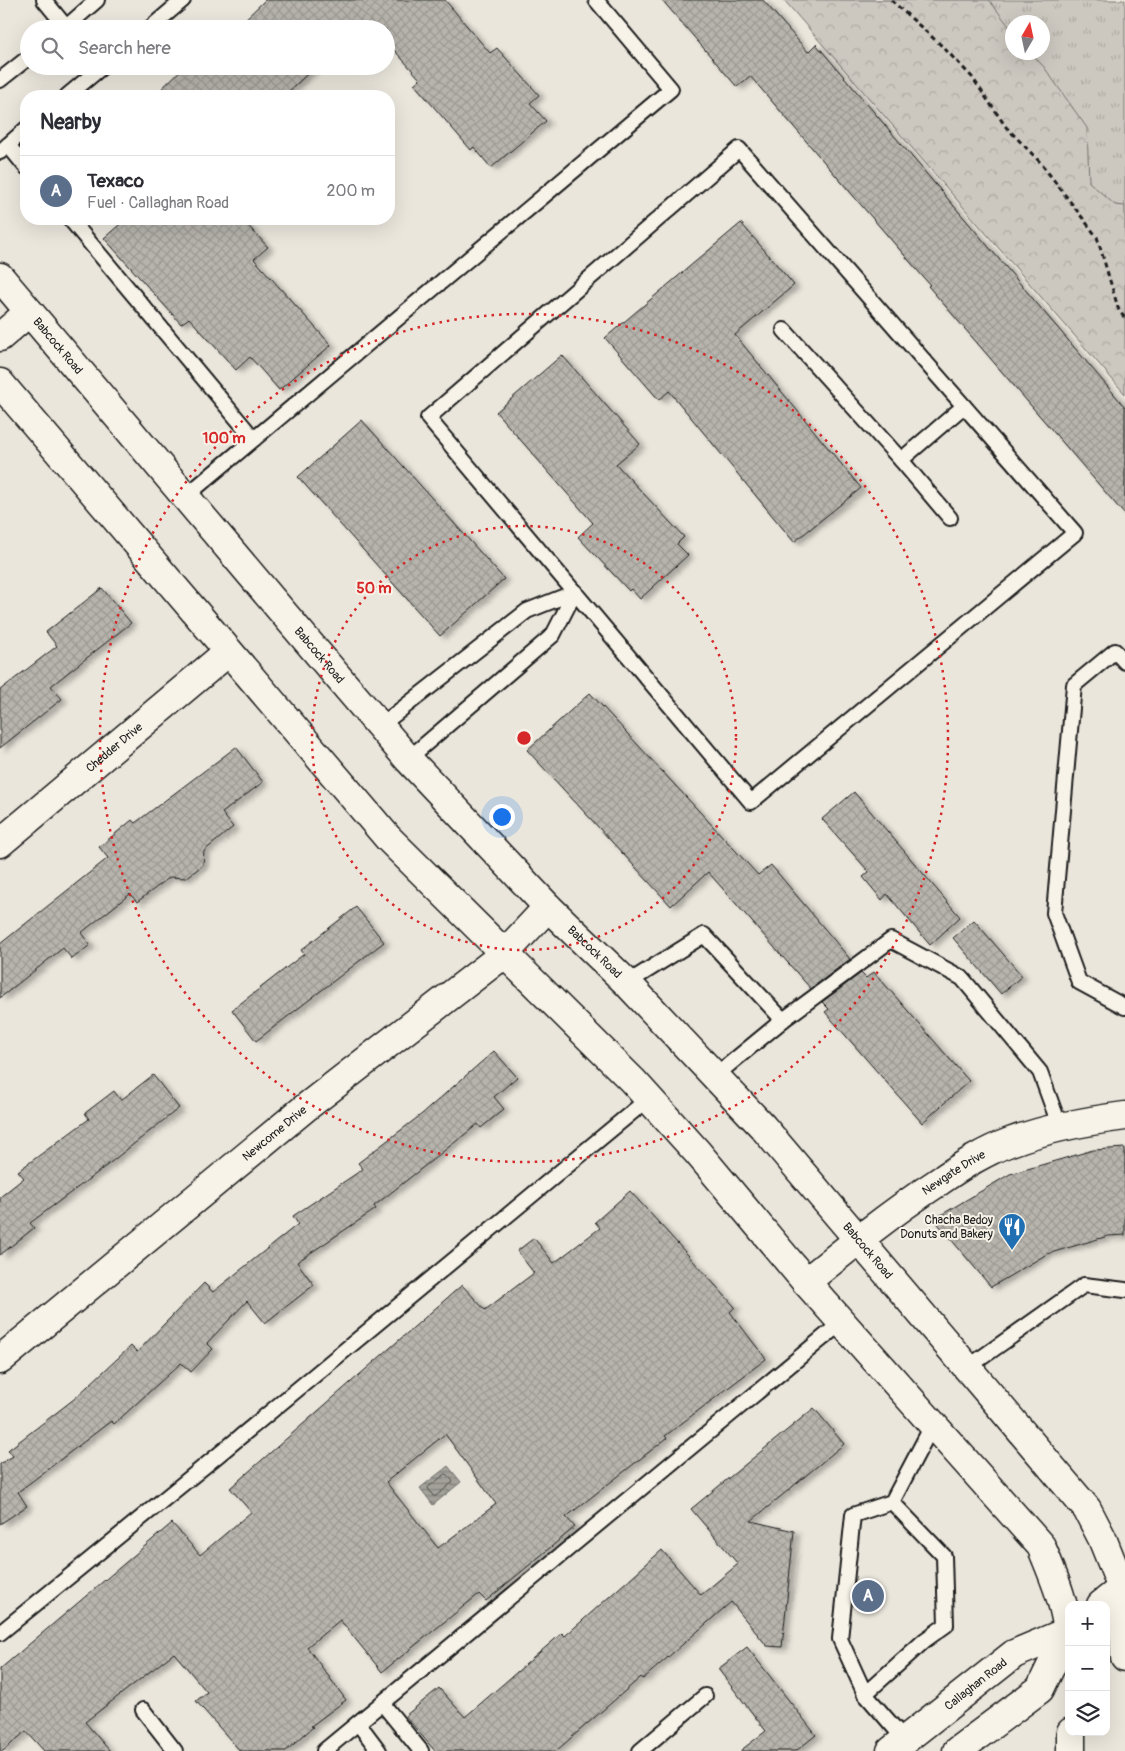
<!DOCTYPE html>
<meta charset="utf-8">
<style>
:root{--surface:#fff;--page:#f7f7f7;--text:#2b2b33;--muted:#7c7c81;--line:#e1e1e2;--accent:#0b8043}
body{margin:0;font-family:Pangolin,sans-serif;background:var(--page);color:var(--text)}
.controls{position:absolute;right:15px;bottom:15px;display:grid;overflow:hidden;border-radius:10px;box-shadow:0 5px 20px #0002}
.controls button{width:45px;height:45px;display:grid;place-items:center;padding:0;border:0;border-bottom:1px solid var(--line);background:var(--surface);color:var(--text);font:25px sans-serif}
.compass{position:absolute;left:1005px;top:15px;width:45px;height:45px;border-radius:50%;background:var(--surface);box-shadow:0 5px 20px #0002;rotate:9deg}
.you{position:absolute;left:501px;top:816px;width:18px;height:18px;margin:-12px;border:4px solid #fff;border-radius:50%;background:#1a73e8;box-shadow:0 0 0 8px #1a73e833}
.badge{display:grid;place-items:center;width:32px;height:32px;border-radius:50%;background:var(--accent);color:#fff;font-size:16px;font-weight:700}
.pin{position:absolute;translate:-50% -50%;border:2px solid #fff;box-shadow:0 1px 5px #0006}
.list{margin:0;padding:0;list-style:none}
h2{display:flex;justify-content:space-between;align-items:center;height:65px;margin:0;padding:0 20px;font-size:21px}
h2 small{font-size:16px;font-weight:400;color:var(--muted)}
.list li{display:grid;grid-template-columns:32px 1fr auto;gap:15px;align-items:center;box-sizing:border-box;height:70px;padding:0 20px;border-top:1px solid var(--line)}
.list b{display:block;font-size:19px;white-space:nowrap}
.list p{margin:0;font-size:16px;white-space:nowrap;color:var(--muted)}
.list em{font-size:16px;font-style:normal;color:var(--muted)}
.icon{flex:none;width:28px;height:28px;fill:none;stroke:currentColor;stroke-width:2;stroke-linecap:round;stroke-linejoin:round}
.map{position:relative;flex:none;width:1125px;height:1751px;overflow:hidden}
.search{position:absolute;background:var(--surface);box-shadow:0 5px 20px #0002;left:20px;top:20px;width:375px;height:55px;display:flex;align-items:center;gap:12px;box-sizing:border-box;padding:0 18px;border-radius:28px;color:var(--muted);font-size:19px}
.panel{position:absolute;background:var(--surface);box-shadow:0 5px 20px #0002;left:20px;top:90px;width:375px;height:135px;border-radius:20px}
.map>svg:first-child{display:block}
.grass{fill:url(#grass-tufts);stroke:#74726e;fill-rule:evenodd}
.forest{fill:url(#forest-crowns);stroke:#74726e}
.water{fill:url(#water-rules);stroke:#6d6c68}
.lines{fill:none;stroke-linecap:round;stroke-linejoin:round}
.shore{stroke:#52514e;stroke-width:1}
.building{fill:url(#building-cross-hatch);stroke:#1c1c1c;fill-rule:evenodd;filter:url(#shadow)}
.service-casing{stroke:#1c1c1c;stroke-width:18}
.minor-casing{stroke:#1c1c1c;stroke-width:31}
.secondary-casing{stroke:#1c1c1c;stroke-width:31}
.primary-casing{stroke:#1c1c1c;stroke-width:31}
.path{stroke:#1c1c1c;stroke-width:3;stroke-dasharray:5 4;stroke-linecap:butt}
.service{stroke:#f7f3e8;stroke-width:14}
.minor{stroke:#f7f3e8;stroke-width:28}
.secondary{stroke:#f7f3e8;stroke-width:28}
.primary{stroke:#f7f3e8;stroke-width:28}
.ring{fill:none;stroke:#d62828;stroke-width:2.5;stroke-dasharray:2.5 5}
.labels{text-anchor:middle;stroke-width:4;stroke-linejoin:round;paint-order:stroke}
.street-label{font-size:12px;fill:#1c1c1c;stroke:#f7f3e8}
.poi-label{font-size:12px;fill:#1c1c1c;stroke:#f7f3e8;text-anchor:end}
.centre{fill:#d62828;stroke:#f7f3e8;stroke-width:2.5}
.ring-label{font-size:15px;text-anchor:middle;font-weight:bold;fill:#d62828;stroke:#f7f3e8;stroke-width:4;stroke-linejoin:round;paint-order:stroke}
</style>
<div class="map">
<svg width="1125" height="1751" viewBox="0 0 1125 1751">
<defs>
<pattern id="grass-tufts" width="24" height="20" patternUnits="userSpaceOnUse" patternTransform="scale(1.25)"><rect width="24" height="20" fill="#ccc8c0"/><path d="M3 7l-1-3M5 7V3M7 7l1-3M15 17l-1-3M17 17v-4M19 17l1-3" fill="none" stroke="#afaba4"/></pattern>
<pattern id="forest-crowns" width="20" height="18" patternUnits="userSpaceOnUse" patternTransform="scale(1.25)"><rect width="20" height="18" fill="#ccc8c0"/><path d="M2 6a3 3 0 1 1 6 0M12 15a3 3 0 1 1 6 0" fill="none" stroke="#afaba4"/></pattern>
<pattern id="water-rules" width="6" height="5" patternUnits="userSpaceOnUse" patternTransform="scale(1.25)"><rect width="6" height="5" fill="#a3a19a"/><path d="M0 2.5h6" fill="none" stroke="#84827d"/></pattern>
<pattern id="building-cross-hatch" width="8" height="8" patternUnits="userSpaceOnUse" patternTransform="scale(1.25)"><rect width="8" height="8" fill="#b6b4ac"/><path d="M0 0l8 8M0 8l8-8" fill="none" stroke="#9c9a93"/></pattern>
<filter id="shadow"><feDropShadow dx="5.5" dy="3" stdDeviation="2.5" flood-color="#0004"/></filter>
</defs>
<rect width="100%" height="100%" fill="#eae6dc"/>
<filter id="ink" filterUnits="userSpaceOnUse"><feTurbulence type="fractalNoise" baseFrequency=".02" numOctaves="2"/><feDisplacementMap in="SourceGraphic" scale="10" xChannelSelector="R" yChannelSelector="G"/><feConvolveMatrix kernelMatrix="1 2 1 2 8 2 1 2 1" color-interpolation-filters="sRGB"/></filter>
<g filter="url(#ink)">
<path class="grass" d="M840 0H1125V334ZM1012 22H1042V52H1012Z"/>
<path class="forest" d="M784 0H989L1012 30V52L1031 53 1044 67 1087 128 1089 182 1115 205 1125 206V394Z"/>
<path class="water" d="M448 1466 461 1482 433 1505 420 1488Z"/>
<g class="lines">
<path class="shore" d="M446 1474 452 1480 453 1482 436 1496H433L428 1488Z"/>
</g>
<g class="building">
<path d="M265 0H445L490 53 497 48 539 95 530 103 546 121 491 168 474 147 471 150 414 84 420 79 386 41V29H235Z"/>
<path d="M662 0H763L808 52 816 44 1125 407V515L928 286 930 285 750 76 737 87Z"/>
<path d="M185 66H316L284 96H154Z"/>
<path d="M126 219H242L268 247 254 259 331 345 279 390 250 357 236 370 189 318 181 324 104 238Z"/>
<path d="M741 223 794 285 735 335 861 488 794 542 669 391 659 400 605 338Z"/>
<path d="M562 355 640 444 616 464 684 537 677 544 688 555 640 599 631 589 629 591 578 537 593 523 496 412Z"/>
<path d="M362 420 504 579 440 636 298 477Z"/>
<path d="M102 588 131 623 51 686 62 699 0 748V690L57 646 46 632Z"/>
<path d="M590 693 758 875 771 865 850 959 811 989 708 872 671 906 527 750Z"/>
<path d="M236 747 263 782 222 813 233 827 204 851 203 865 186 878 170 877 137 902 130 894 81 933 90 945 72 959 63 948 0 998V944L108 858 99 847 132 820 135 823Z"/>
<path d="M854 792 960 917 930 945 887 894 882 900 863 877 869 872 822 819Z"/>
<path d="M356 907 384 942 256 1041 232 1010 304 954 301 950Z"/>
<path d="M974 920 1022 976 1001 994 953 938Z"/>
<path d="M874 972 969 1081 922 1123 825 1012 829 1009 822 1002 861 973 866 978Z"/>
<path d="M494 1051 517 1077 494 1097 504 1109 481 1128 478 1124 374 1206 376 1209 297 1262 314 1285 265 1323 247 1301 207 1343 213 1349 191 1372 181 1363 114 1424 111 1421 18 1492 27 1506 0 1524V1464L13 1456 8 1450 74 1399 131 1346 137 1352 204 1283 213 1292 298 1224 293 1216 363 1169 358 1163 422 1114Z"/>
<path d="M153 1075 179 1108 101 1170 30 1223 34 1228 0 1255V1197L24 1178 18 1171 89 1119 85 1113 114 1091 121 1100Z"/>
<path d="M1125 1148V1235L1108 1236 1047 1254 991 1287 934 1219 1010 1174 1093 1150Z"/>
<path d="M630 1191 735 1307 730 1312 766 1359 665 1436 667 1438 566 1517 575 1527 486 1601 479 1594 382 1672 340 1620 307 1647 346 1700 311 1726 313 1727 286 1751H240L196 1701 207 1692 174 1653 85 1722 110 1751H44L26 1731 3 1751H0V1669L172 1523 200 1555 251 1512 230 1488 462 1285 485 1310 534 1273 517 1251 534 1238 554 1263 600 1228 595 1222ZM445 1434 496 1504 438 1548 386 1482Z"/>
<path d="M814 1408 844 1444 751 1521 794 1531 782 1647 767 1646 731 1602 643 1679 641 1677 556 1751H435L405 1716 439 1688 465 1717 562 1633 565 1636 662 1550 701 1595 738 1564 691 1509Z"/>
<path d="M747 1647 816 1735 796 1751H740L766 1731 718 1669Z"/>
</g>
<g class="lines">
<defs>
<g id="service">
<path d="M44 0 66 27"/>
<path d="M64 29 97 0"/>
<path d="M149 29 183 0"/>
<path d="M0 80 29 57"/>
<path d="M67 96 103 66"/>
<path d="M8 145 26 167"/>
<path d="M739 149 1075 533 751 802 428 418Z"/>
<path d="M0 152 26 129"/>
<path d="M70 219 254 439"/>
<path d="M784 330 901 460 964 406"/>
<path d="M901 460 950 518"/>
<path d="M185 497 671 89 596 0"/>
<path d="M1125 662 1115 651 1074 685 1054 913 1079 982 1125 1007"/>
<path d="M380 726 527 611 575 592"/>
<path d="M408 759 553 635 575 592"/>
<path d="M627 983 704 935 783 1020 715 1076"/>
<path d="M783 1020 891 940 962 978 1040 1072 1060 1127"/>
<path d="M967 1368 1084 1285 1125 1290"/>
<path d="M0 1633 217 1456 648 1099"/>
<path d="M865 1694 925 1640 946 1625 944 1556 892 1502"/>
<path d="M382 1703 421 1751"/>
<path d="M143 1710 175 1751"/>
<path d="M358 1723 379 1751"/>
<path d="M905 1740 865 1694 840 1639 853 1515 892 1502 933 1424"/>
<path d="M324 1751 842 1322"/>
<path d="M640 1751 705 1696"/>
</g>
<g id="minor">
<path d="M0 337 29 312"/>
<path id="s1" d="M0 843 228 652"/>
<path id="s2" d="M806 1282C849 1247 891 1213 937 1183 960 1167 983 1152 1010 1142 1047 1128 1086 1121 1125 1116"/>
<path id="s3" d="M0 1360 305 1108 504 954 548 907"/>
</g>
<g id="secondary">
<path d="M1101 1605 1125 1586"/>
<path id="s4" d="M891 1751 1014 1654 1069 1631"/>
<path d="M957 1751 1040 1689 1068 1631"/>
</g>
<g id="primary">
<path id="s5" d="M0 277 280 609 408 759 548 907 627 983 763 1127 1087 1509 1102 1538 1122 1588 1125 1657"/>
<path d="M0 383 388 838 633 1081 698 1153 806 1282 1041 1546C1054 1577 1068 1610 1069 1644"/>
<path d="M1071 1732V1751"/>
</g>
</defs>
<use href="#service" class="service-casing"/>
<use href="#minor" class="minor-casing"/>
<use href="#secondary" class="secondary-casing"/>
<use href="#primary" class="primary-casing"/>
<path class="path" d="M891 0 942 46 972 77 1006 127 1040 162 1097 237 1119 311 1125 318"/>
<use href="#service" class="service"/>
<use href="#minor" class="minor"/>
<use href="#secondary" class="secondary"/>
<use href="#primary" class="primary"/>
</g>
</g>
<g class="ring">
<circle cx="524" cy="738" r="212"/>
<circle cx="524" cy="738" r="424"/>
</g>
<defs>
<symbol id="restaurant-pin" viewBox="-11 -11 22 30"><path d="M0 17L-7.5 6A9.5 9.5 0 1 1 7.5 6Z" fill="#1f6fb2" stroke="#f7f3e8"/><path d="M-5-6h1v4h1v-4h1v4h1v-4h1v5L-1.5 .5V6h-2V.5L-5-1ZM5-6V6H3V1.5H1.5Q1.5-4 5-6Z" fill="#fff"/></symbol>
</defs>
<g fill-rule="evenodd">
<use href="#restaurant-pin" x="996" y="1211" width="32" height="43"/>
</g>
<g class="labels">
<g class="street-label">
<text dy="4" stroke="none"><textPath href="#s5" startOffset="90">Babcock Road</textPath></text>
<text dy="4" stroke="none"><textPath href="#s5" startOffset="495">Babcock Road</textPath></text>
<text dy="4" stroke="none"><textPath href="#s1" startOffset="149">Chedder Drive</textPath></text>
<text dy="4" stroke="none"><textPath href="#s5" startOffset="900">Babcock Road</textPath></text>
<text dy="4" stroke="none"><textPath href="#s3" startOffset="356">Newcome Drive</textPath></text>
<text dy="4" stroke="none"><textPath href="#s2" startOffset="184">Newgate Drive</textPath></text>
<text dy="4" stroke="none"><textPath href="#s5" startOffset="1305">Babcock Road</textPath></text>
<text dy="4" stroke="none"><textPath href="#s4" startOffset="108">Callaghan Road</textPath></text>
</g>
<g class="poi-label">
<text x="993" y="1224">Chacha Bedoy<tspan x="993" dy="14">Donuts and Bakery</tspan></text>
</g>
</g>
<circle cx="524" cy="738" r="8" class="centre"/>
<g class="ring-label">
<text x="224" y="443">100 m</text>
<text x="374" y="593">50 m</text>
</g>
</svg>
<div class="controls">
<button>+</button>
<button>−</button>
<button><svg class="icon" aria-label="layers" viewBox="0 0 24 24"><path d="M12 4l9 5-9 5-9-5zM3 14l9 5 9-5"/></svg></button>
</div>
<svg class="compass" viewBox="-18 -18 36 36"><path d="M0-13l5 13h-10z" fill="#e53935"/><path d="M0 13l5-13h-10z" fill="#7c7c81"/></svg>
<div class="you"></div>
<div class="pin badge" style="left:868px;top:1596px;background:#5c6f8a">A</div>
<div class="search"><svg class="icon" aria-label="search" viewBox="0 0 24 24"><circle cx="10" cy="10" r="6"/><path d="M15 15l6 6"/></svg>Search here</div>
<section class="panel">
<h2>Nearby<small></small></h2>
<ul class="list">
<li><span class="badge" style="background:#5c6f8a">A</span><div><b>Texaco</b><p>Fuel · Callaghan Road</p></div><em>200 m</em></li>
</ul>
</section>
</div>
